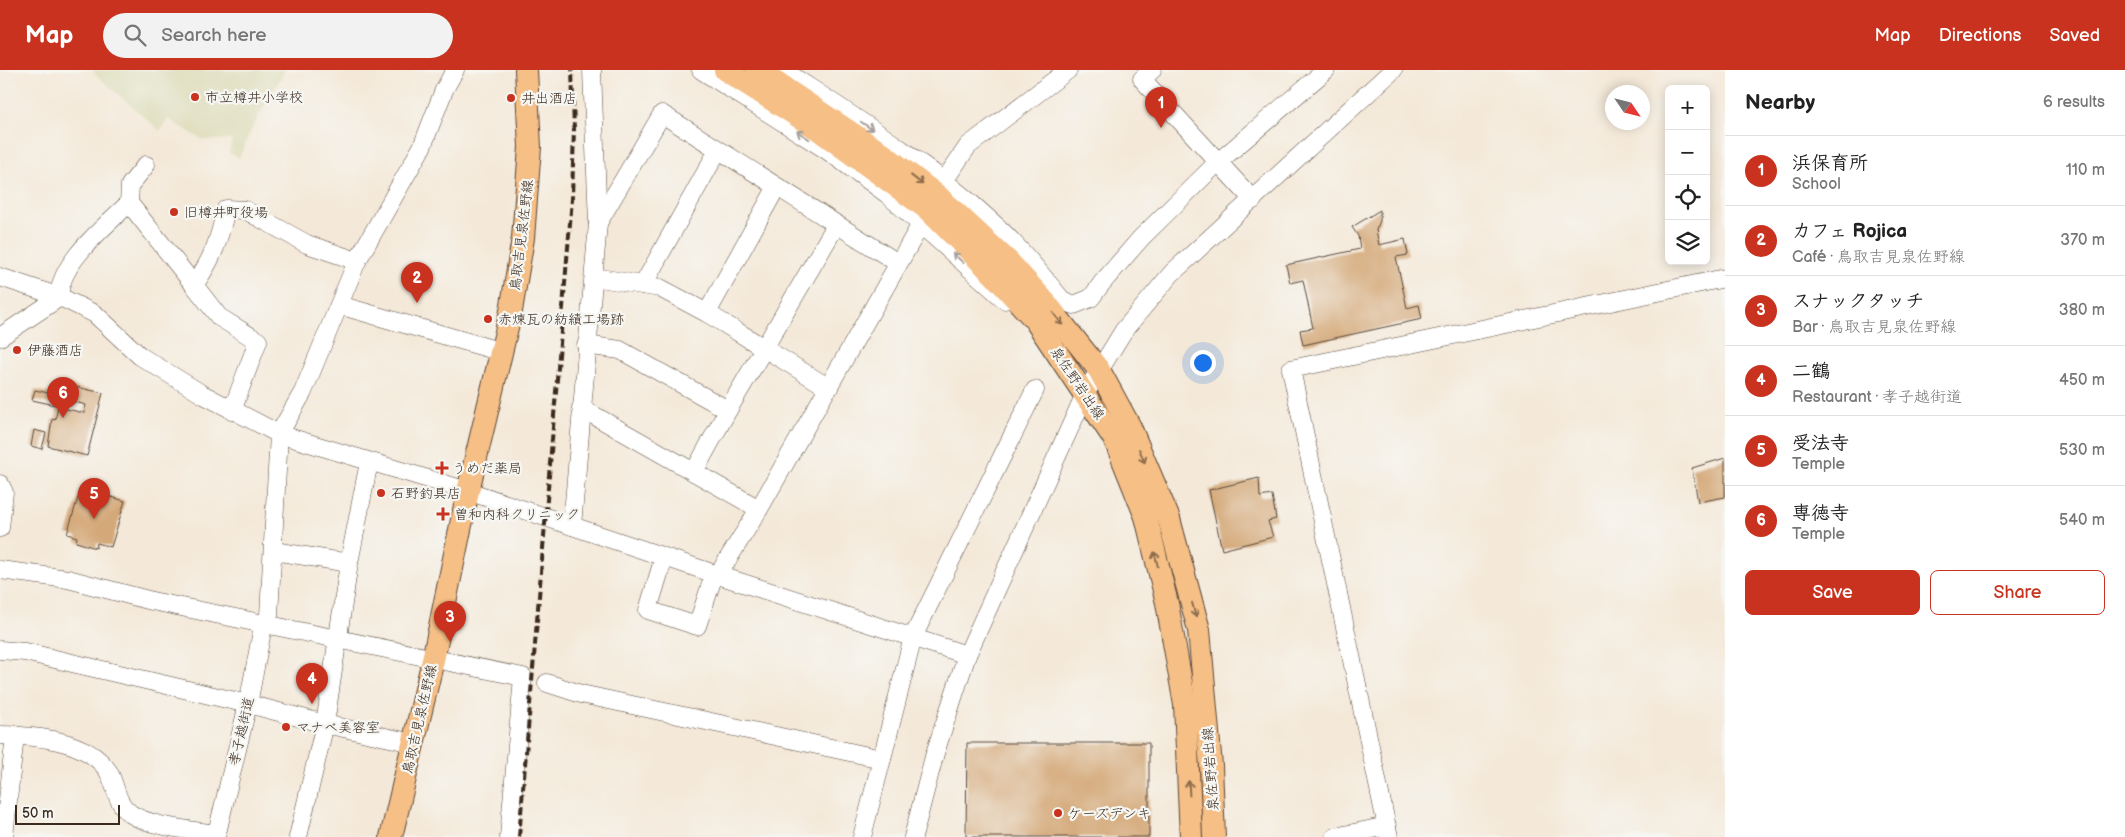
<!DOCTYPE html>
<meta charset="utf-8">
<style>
:root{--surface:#fff;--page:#f2f2f2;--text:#222;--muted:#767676;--line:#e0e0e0;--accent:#c8321e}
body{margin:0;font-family:"Balsamiq Sans","Klee One",sans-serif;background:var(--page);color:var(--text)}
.controls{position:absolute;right:15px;top:15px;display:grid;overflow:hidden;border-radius:8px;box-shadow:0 2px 12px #0003}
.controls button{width:45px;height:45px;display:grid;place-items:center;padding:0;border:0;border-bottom:1px solid var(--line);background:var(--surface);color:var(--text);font:25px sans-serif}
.compass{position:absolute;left:1605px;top:15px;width:45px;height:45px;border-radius:50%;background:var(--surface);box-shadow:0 2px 12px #0003;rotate:125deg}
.scale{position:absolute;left:15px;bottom:12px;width:105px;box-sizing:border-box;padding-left:5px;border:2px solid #3b2a1e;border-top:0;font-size:14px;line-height:18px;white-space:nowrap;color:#3b2a1e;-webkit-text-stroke:4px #f6f6f2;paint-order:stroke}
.you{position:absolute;left:1202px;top:292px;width:18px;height:18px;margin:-12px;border:4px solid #fff;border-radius:50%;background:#1a73e8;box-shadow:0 0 0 8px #1a73e833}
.badge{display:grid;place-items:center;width:32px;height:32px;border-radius:50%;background:var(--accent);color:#fff;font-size:16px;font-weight:700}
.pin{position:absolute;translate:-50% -41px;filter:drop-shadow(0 1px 2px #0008)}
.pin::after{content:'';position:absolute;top:26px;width:18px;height:15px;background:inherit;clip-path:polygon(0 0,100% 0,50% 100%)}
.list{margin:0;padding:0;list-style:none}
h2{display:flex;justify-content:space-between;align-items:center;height:65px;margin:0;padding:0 20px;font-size:21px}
h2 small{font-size:16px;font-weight:400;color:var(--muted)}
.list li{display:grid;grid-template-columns:32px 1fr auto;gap:15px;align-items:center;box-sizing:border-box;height:70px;padding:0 20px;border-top:1px solid var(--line)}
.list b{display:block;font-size:19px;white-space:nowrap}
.list p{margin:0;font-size:16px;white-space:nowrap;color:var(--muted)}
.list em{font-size:16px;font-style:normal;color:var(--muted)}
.actions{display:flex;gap:10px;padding:15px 20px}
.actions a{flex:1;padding:11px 0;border:1px solid var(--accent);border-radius:8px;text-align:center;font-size:18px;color:var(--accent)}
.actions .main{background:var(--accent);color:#fff}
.icon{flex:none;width:28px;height:28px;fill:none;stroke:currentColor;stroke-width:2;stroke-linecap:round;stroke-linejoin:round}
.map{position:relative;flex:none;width:1725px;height:767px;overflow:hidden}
header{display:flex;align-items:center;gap:30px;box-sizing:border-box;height:70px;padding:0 25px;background:var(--accent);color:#fff}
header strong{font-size:24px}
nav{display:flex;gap:28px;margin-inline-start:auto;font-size:18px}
.search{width:350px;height:45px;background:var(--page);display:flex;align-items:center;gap:12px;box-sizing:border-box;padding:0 18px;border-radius:28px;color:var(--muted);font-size:19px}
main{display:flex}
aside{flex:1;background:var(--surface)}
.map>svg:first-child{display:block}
.built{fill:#deddbb}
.building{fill:#d4a878}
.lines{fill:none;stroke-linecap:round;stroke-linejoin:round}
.minor-casing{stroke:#57473a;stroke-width:19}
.major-casing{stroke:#57473a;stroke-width:24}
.minor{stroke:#fff;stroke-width:18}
.major{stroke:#f5bf86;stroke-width:22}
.rail{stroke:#3b2a1e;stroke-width:4;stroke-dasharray:8 4;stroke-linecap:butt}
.oneway{stroke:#a79f9a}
.oneway2{stroke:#8f6d4d}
.poi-dot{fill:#c8321e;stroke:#f6f6f2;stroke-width:2}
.labels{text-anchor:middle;stroke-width:4.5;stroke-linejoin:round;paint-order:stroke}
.poi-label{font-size:14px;fill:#3b2a1e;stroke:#f6f6f2;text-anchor:start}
.street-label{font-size:14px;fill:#3b2a1e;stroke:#f6f6f2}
</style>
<header>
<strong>Map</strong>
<div class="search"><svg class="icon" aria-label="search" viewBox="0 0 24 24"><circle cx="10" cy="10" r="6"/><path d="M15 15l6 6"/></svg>Search here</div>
<nav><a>Map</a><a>Directions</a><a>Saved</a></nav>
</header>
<main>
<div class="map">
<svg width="1725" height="767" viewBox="0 0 1725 767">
<rect width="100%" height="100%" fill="#f6f6f2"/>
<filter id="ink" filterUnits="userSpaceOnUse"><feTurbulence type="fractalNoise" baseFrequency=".02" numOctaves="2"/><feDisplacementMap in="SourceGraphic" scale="10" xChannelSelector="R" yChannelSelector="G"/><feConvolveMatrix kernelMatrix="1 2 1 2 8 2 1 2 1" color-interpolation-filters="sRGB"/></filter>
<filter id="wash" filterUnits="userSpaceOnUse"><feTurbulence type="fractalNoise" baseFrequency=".0096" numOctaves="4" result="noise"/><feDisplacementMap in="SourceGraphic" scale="20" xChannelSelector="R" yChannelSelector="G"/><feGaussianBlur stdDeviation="1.12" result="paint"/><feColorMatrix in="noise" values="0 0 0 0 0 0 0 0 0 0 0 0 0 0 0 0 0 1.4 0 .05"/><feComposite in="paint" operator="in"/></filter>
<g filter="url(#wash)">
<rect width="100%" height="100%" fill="#f4e9d9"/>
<path class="built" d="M94 0H285L251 60 239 88 229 83 232 70H203L168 49 160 61 95 4Z"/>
<g id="blocks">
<g class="building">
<path d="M1380 140V151L1376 160 1379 175 1405 169 1408 185 1396 187 1407 238 1419 235 1422 249 1303 275 1300 260 1313 258 1303 210 1290 213 1286 195 1360 179 1358 166 1352 157Z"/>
<path d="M63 314 103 323 87 386 48 376 52 349 55 350 58 337 84 343 86 335 60 328Z"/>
<path d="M35 320 57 325 55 335 32 330Z"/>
<path d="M34 360 46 363 42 379 31 376Z"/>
<path d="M1725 388V427L1698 432 1692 398Z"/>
<path d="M1259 408 1260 427 1272 425 1276 449 1268 451 1273 467 1222 480 1209 420Z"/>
<path d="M81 418 125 431 111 477 97 473 96 478 76 472 77 467 67 464Z"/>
<path d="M967 673H1149V767H966Z"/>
</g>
</g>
</g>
<g filter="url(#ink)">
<use href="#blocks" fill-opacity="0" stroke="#57473a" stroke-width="1"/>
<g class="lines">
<defs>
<g id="minor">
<path d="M701 0 828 81 887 124 1005 230"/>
<path d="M783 0C854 47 928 93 991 151 1017 174 1040 203 1062 230L1074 235 1091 228 1102 213 1141 168 1217 93 1326 0"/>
<path d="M1152 0 1142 9 1253 130"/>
<path d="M146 95 130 115 129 133 194 215C213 189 219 170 226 139L245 140 307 174 357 191"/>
<path d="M944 111 968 76 1068 0"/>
<path d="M598 153 662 44 898 193"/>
<path d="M0 207 60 227 95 244 140 286 202 324 279 364 468 421 718 505 967 585"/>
<path d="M594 207 660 218 707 243 829 318"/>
<path d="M194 215 219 247 258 271 232 341"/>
<path d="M643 215 718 80"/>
<path d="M60 227C57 194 108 154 129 133"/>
<path d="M339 235 502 282"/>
<path d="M707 243 776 118"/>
<path d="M0 267 60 227"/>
<path d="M586 275 620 280 728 340 836 155"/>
<path d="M581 338 759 439"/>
<path d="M694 402 728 340"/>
<path d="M0 414 4 422 0 458"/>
<path d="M572 456 598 153 592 0"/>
<path d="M274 481 349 493"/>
<path d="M664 487 648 540 697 556 712 511 718 505 759 439 921 154"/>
<path d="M0 500 68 509 152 531 523 607 509 767"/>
<path d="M0 580 25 582 248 634 325 654 413 673"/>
<path d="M547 613 581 624 882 689"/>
<path d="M0 665C35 666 87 669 108 701 117 716 115 733 131 744 151 757 192 760 216 764"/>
<path d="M4 767 15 665"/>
<path d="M216 767 248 634 262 561 269 545 279 364 303 322 357 191 422 77 444 20 455 0"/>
<path d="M298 767 325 654 349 493 369 392"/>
<path d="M862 767 913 567 1035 320"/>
<path d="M913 767 935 683 967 585 1086 322 1124 260 1172 203 1393 0"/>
<path d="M1335 767 1387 756"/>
<path d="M1389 767 1291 299 1725 208"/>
</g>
<g id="major">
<path d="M725 0 819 60 926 138 996 207 1035 250 1115 370 1146 447 1167 533 1185 635 1191 767"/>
<path d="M757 0 883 84 938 126 1008 191 1046 233 1099 300 1130 357 1169 449 1199 560 1211 696 1214 767"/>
<path d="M391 767 433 590 468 421 511 241 523 168 530 77 526 0"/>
</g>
</defs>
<use href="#minor" class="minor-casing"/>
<use href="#major" class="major-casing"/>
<use href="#minor" class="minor"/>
<use href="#major" class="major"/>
<path class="rail" d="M519 767 572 129 574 59 572 0"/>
</g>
<defs><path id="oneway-shaft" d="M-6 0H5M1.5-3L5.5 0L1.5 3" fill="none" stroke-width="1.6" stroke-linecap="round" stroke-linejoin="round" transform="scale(1.25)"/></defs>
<g class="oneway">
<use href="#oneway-shaft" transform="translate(867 56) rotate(35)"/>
<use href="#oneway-shaft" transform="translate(803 65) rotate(-147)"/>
<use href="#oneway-shaft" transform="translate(958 188) rotate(-138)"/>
</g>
<g class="oneway2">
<use href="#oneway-shaft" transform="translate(917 110) rotate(38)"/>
<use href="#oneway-shaft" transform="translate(1058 249) rotate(52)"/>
<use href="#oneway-shaft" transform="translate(1142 386) rotate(67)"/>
<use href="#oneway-shaft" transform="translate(1156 489) rotate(-104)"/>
<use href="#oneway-shaft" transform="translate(1194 540) rotate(75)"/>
<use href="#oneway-shaft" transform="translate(1189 718) rotate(-93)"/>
</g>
</g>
<g class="poi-dot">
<circle cx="195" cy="27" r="5"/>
<circle cx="511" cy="28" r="5"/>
<circle cx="174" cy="142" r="5"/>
<circle cx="488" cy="249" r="5"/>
<circle cx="17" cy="280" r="5"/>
<path d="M439.5 390.5h5v5h5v5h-5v5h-5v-5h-5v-5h5z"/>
<circle cx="381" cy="423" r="5"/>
<path d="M440.5 436.5h5v5h5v5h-5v5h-5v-5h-5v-5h5z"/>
<circle cx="286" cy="657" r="5"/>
<circle cx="1058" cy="743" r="5"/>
</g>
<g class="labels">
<g class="poi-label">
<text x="205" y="32">市立樽井小学校</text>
<text x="521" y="33">井出酒店</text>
<text x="184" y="147">旧樽井町役場</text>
<text x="498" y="254">赤煉瓦の紡績工場跡</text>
<text x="27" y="285">伊藤酒店</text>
<text x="452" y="403">うめだ薬局</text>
<text x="391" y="428">石野釣具店</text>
<text x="454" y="449">曽和内科クリニック</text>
<text x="296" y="662">マナベ美容室</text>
<text x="1068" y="748">ケーズデンキ</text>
</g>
<g class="street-label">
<text transform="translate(521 165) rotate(-83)" y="5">鳥取吉見泉佐野線</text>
<text transform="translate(1078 313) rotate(56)" y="5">泉佐野岩出線</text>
<text transform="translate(419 649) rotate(-77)" y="5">鳥取吉見泉佐野線</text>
<text transform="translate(241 661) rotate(-77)" y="5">孝子越街道</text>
<text transform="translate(1210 699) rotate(-94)" y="5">泉佐野岩出線</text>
</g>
</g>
</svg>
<div class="controls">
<button>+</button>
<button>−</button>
<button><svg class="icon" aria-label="locate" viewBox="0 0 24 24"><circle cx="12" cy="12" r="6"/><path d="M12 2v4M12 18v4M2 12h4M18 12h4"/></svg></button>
<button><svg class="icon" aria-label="layers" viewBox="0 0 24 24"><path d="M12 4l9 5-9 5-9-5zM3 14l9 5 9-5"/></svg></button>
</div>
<svg class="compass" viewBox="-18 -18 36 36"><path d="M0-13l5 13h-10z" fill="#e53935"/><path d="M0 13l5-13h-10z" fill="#767676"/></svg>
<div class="scale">50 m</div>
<div class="you"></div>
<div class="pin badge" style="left:1161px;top:58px">1</div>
<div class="pin badge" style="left:417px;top:233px">2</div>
<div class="pin badge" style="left:450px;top:572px">3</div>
<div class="pin badge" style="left:312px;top:634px">4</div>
<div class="pin badge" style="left:94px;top:449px">5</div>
<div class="pin badge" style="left:63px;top:348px">6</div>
</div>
<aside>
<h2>Nearby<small>6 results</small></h2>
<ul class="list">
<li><span class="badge">1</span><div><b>浜保育所</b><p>School</p></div><em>110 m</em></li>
<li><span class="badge">2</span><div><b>カフェ Rojica</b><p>Café · 鳥取吉見泉佐野線</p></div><em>370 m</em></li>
<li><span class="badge">3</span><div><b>スナックタッチ</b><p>Bar · 鳥取吉見泉佐野線</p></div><em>380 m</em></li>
<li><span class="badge">4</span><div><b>二鶴</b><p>Restaurant · 孝子越街道</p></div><em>450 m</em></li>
<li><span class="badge">5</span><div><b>受法寺</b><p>Temple</p></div><em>530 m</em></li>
<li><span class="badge">6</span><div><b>専徳寺</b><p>Temple</p></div><em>540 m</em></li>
</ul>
<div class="actions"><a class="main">Save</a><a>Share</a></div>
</aside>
</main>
